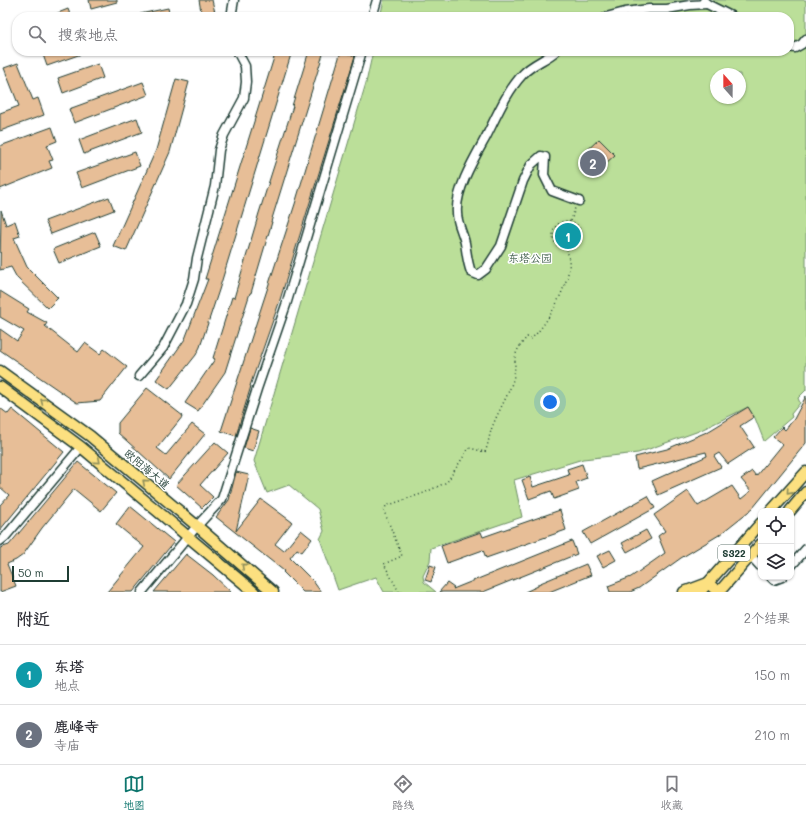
<!DOCTYPE html>
<html lang="zh">
<meta charset="utf-8">
<style>
:root{--surface:#fff;--page:#f2f2f3;--text:#2b2b33;--muted:#7c7c81;--line:#e1e1e2;--accent:#0f766e}
body{margin:0;font-family:Mali,"LXGW WenKai TC",sans-serif;background:var(--page);color:var(--text)}
.controls{position:absolute;right:12px;bottom:12px;display:grid;overflow:hidden;border-radius:8px;box-shadow:0 1px 3px #0004}
.controls button{width:36px;height:36px;display:grid;place-items:center;padding:0;border:0;border-bottom:1px solid var(--line);background:var(--surface);color:var(--text);font:20px sans-serif}
.compass{position:absolute;left:710px;top:68px;width:36px;height:36px;border-radius:50%;background:var(--surface);box-shadow:0 1px 3px #0004;rotate:339deg}
.scale{position:absolute;left:12px;bottom:10px;width:57px;box-sizing:border-box;padding-left:4px;border:2px solid #1f3d34;border-top:0;font-size:11px;line-height:14px;white-space:nowrap;color:#1f3d34;-webkit-text-stroke:3px #fff;paint-order:stroke}
.you{position:absolute;left:550px;top:402px;width:14px;height:14px;margin:-10px;border:3px solid #fff;border-radius:50%;background:#1a73e8;box-shadow:0 0 0 6px #1a73e833}
.badge{display:grid;place-items:center;width:26px;height:26px;border-radius:50%;background:var(--accent);color:#fff;font-size:13px;font-weight:700}
.pin{position:absolute;translate:-50% -50%;border:2px solid #fff;box-shadow:0 1px 4px #0006}
.list{margin:0;padding:0;list-style:none}
h2{display:flex;justify-content:space-between;align-items:center;height:52px;margin:0;padding:0 16px;font-size:17px}
h2 small{font-size:13px;font-weight:400;color:var(--muted)}
.list li{display:grid;grid-template-columns:26px 1fr auto;gap:12px;align-items:center;box-sizing:border-box;height:60px;padding:0 16px;border-top:1px solid var(--line)}
.list b{display:block;font-size:15px;white-space:nowrap}
.list p{margin:0;font-size:13px;white-space:nowrap;color:var(--muted)}
.list em{font-size:13px;font-style:normal;color:var(--muted)}
.icon{flex:none;width:22px;height:22px;fill:none;stroke:currentColor;stroke-width:2;stroke-linecap:round;stroke-linejoin:round}
.map{position:relative;flex:none;width:806px;height:592px;overflow:hidden}
.search{position:absolute;background:var(--surface);box-shadow:0 1px 3px #0004;left:12px;right:12px;top:12px;height:44px;display:flex;align-items:center;gap:10px;box-sizing:border-box;padding:0 14px;border-radius:16px;color:var(--muted);font-size:15px}
.sheet{height:172px;background:var(--surface)}
nav{display:flex;justify-content:space-around;align-items:center;box-sizing:border-box;height:56px;border-top:1px solid var(--line);background:var(--surface);font-size:11px;color:var(--muted)}
nav a{display:grid;justify-items:center;gap:2px}
nav .on{color:var(--accent)}
.map>svg:first-child{display:block}
.green{fill:#bbdf99;stroke:#6d8e66;fill-rule:evenodd}
.building{fill:#e7be97;stroke:#1f3d34}
.lines{fill:none;stroke-linecap:round;stroke-linejoin:round}
.minor-casing{stroke:#1f3d34;stroke-width:11}
.major-casing{stroke:#1f3d34;stroke-width:13}
.path{stroke:#1f3d34;stroke-width:1.5;stroke-dasharray:1 3;stroke-linecap:butt}
.minor{stroke:#fff;stroke-width:8}
.major{stroke:#fce080;stroke-width:10}
.oneway{stroke:#8e8e5a}
.labels{text-anchor:middle;stroke-width:3;stroke-linejoin:round;paint-order:stroke}
.shield{fill:#fff;stroke:#627771;stroke-width:1}
.shield-label{font-size:10px;font-weight:bold;fill:#1f3d34}
.park-label{font-size:11px;fill:#3e5d48;stroke:#fff}
.street-label{font-size:11px;fill:#1f3d34;stroke:#fff}
</style>
<div class="map">
<svg width="806" height="592" viewBox="0 0 806 592">
<rect width="100%" height="100%" fill="#fff"/>
<filter id="ink" filterUnits="userSpaceOnUse"><feTurbulence type="fractalNoise" baseFrequency=".025" numOctaves="2"/><feDisplacementMap in="SourceGraphic" scale="8" xChannelSelector="R" yChannelSelector="G"/><feConvolveMatrix kernelMatrix="1 2 1 2 8 2 1 2 1" color-interpolation-filters="sRGB"/></filter>
<g filter="url(#ink)">
<path class="green" d="M384 0H806V390L798 398 800 403 791 414 792 417 764 441 755 418 748 407 699 431 638 453 583 459 514 480 522 517 431 548 430 561 423 576 424 582 436 592H384L376 577 338 590 320 539 324 531 318 509 289 485 267 493 254 461 366 83 373 51H789V17H380ZM716 74H740V98H716Z"/>
<g class="building">
<path d="M89 0H117V2L91 9Z"/>
<path d="M199 0H212L216 17H202Z"/>
<path d="M168 8 170 17H141L140 14Z"/>
<path d="M68 9 71 17H48Z"/>
<path d="M45 51H87V52L47 66 42 52Z"/>
<path d="M276 51H292L219 290 200 347 196 355 169 389 156 380 185 339 208 279H205Z"/>
<path d="M309 51H324L271 222H272L251 293H250L225 372 198 411 185 403 215 359 213 358 232 297 234 298 259 213 293 106H292Z"/>
<path d="M341 51 355 56 279 303 250 386H251L236 436 221 431 295 204Z"/>
<path d="M18 63 33 100 38 98 44 115 0 131V113L19 106 4 68Z"/>
<path d="M98 64 103 78 63 93 58 78Z"/>
<path d="M176 79 189 82 170 152 126 251 113 246 156 150Z"/>
<path d="M143 82 148 95 74 123 69 109Z"/>
<path d="M137 118 142 132 84 154 79 140Z"/>
<path d="M52 127 57 141 47 145 53 160 49 161 52 168 0 189V146Z"/>
<path d="M599 139 615 155 596 172 581 156Z"/>
<path d="M135 152 140 166 82 188 76 173Z"/>
<path d="M109 197 114 210 51 234 45 221Z"/>
<path d="M1 210 6 225 15 221 20 236 14 238 27 267 58 298 48 308 17 278 11 267 0 270Z"/>
<circle cx="568" cy="236" r="7"/>
<path d="M95 232 101 246 59 263 53 249Z"/>
<path d="M0 291 29 309 27 312 47 323 45 326 78 352 85 343 100 354 104 349 127 367 100 401 77 403 0 350V329L17 341 24 331 0 317Z"/>
<path d="M147 388 183 416 157 448 166 455 192 424 205 434 169 479 118 433V423Z"/>
<path d="M806 396V443L753 508 719 535 681 558 639 588 630 592H610L608 586 631 577 665 553 658 536 665 531 654 515 688 491 698 506 732 486 741 499 751 491 741 479 752 471 756 476 782 444 773 437 782 427 785 430 794 419Z"/>
<path d="M748 407 754 417 740 426 754 447 728 464 719 453 714 456 721 467 658 495 652 481 707 456 706 452 637 469 635 457 667 449 709 431Z"/>
<path d="M0 408 8 414 12 409 64 452 0 530V505L9 495 0 487Z"/>
<path d="M250 428 259 431 253 451 244 448Z"/>
<path d="M215 442 228 453 200 485 213 497 202 508 176 485Z"/>
<path d="M78 462 116 493 101 511 74 489 42 528 23 555 16 560 7 564 16 586 0 592V548L9 545Z"/>
<path d="M582 464 587 478 576 482 579 490 554 499 551 491 529 499 522 480 530 477 533 487 569 475 567 469Z"/>
<path d="M236 472 249 475 236 531 261 499 292 522 275 544 284 551 301 530 312 539 302 552 297 549 290 558 313 581 321 592H303L283 572 284 571 216 517 229 500Z"/>
<path d="M648 496 655 508 590 544 583 532Z"/>
<path d="M130 506 174 542 133 592H107L144 547 116 524Z"/>
<path d="M560 510 566 530 486 558 483 550 447 563 441 546 481 532 483 537Z"/>
<path d="M646 530 651 539 627 552 622 543Z"/>
<path d="M572 541 577 554 483 592H439L447 583 454 588 453 589Z"/>
<path d="M610 550 616 560 603 567 597 556Z"/>
<path d="M186 554 213 575 231 592H154Z"/>
<path d="M586 564 591 575 549 592H525L538 586V584Z"/>
<path d="M430 565 436 567 431 582 425 580Z"/>
</g>
<g class="lines">
<defs>
<g id="minor">
<path d="M704 1 707 4 733 17"/>
<path d="M231 17 234 0"/>
<path d="M372 17 377 0"/>
<path d="M606 17 625 12 649 9H667L690 5 707 4"/>
<path d="M789 47 795 48 802 44 806 39"/>
<path d="M556 51C546 60 532 64 523 74 507 91 497 115 486 137 475 157 455 190 457 213 457 223 463 233 465 243 467 254 467 261 471 272L478 275 486 269 501 246 523 181 531 165 541 156 545 157 544 175 552 191 579 201"/>
<path d="M139 376 163 348 186 304 194 279 197 258 215 186 219 150 224 135 244 98 246 82 245 66 237 51"/>
<path d="M0 541 5 537 81 447"/>
<path d="M751 556 761 567"/>
<path d="M791 566 806 549"/>
<path d="M771 577 774 580 782 577"/>
<path d="M142 592 197 526 222 499 257 389 286 305 362 51"/>
</g>
<g id="major">
<path d="M0 371 90 436 197 526 273 592"/>
<path d="M0 387 81 447 254 592"/>
<path d="M771 511 806 472"/>
<path d="M790 511 806 492"/>
<path d="M684 592 708 583 718 592"/>
<path d="M700 592 761 523"/>
<path d="M719 592 761 544"/>
</g>
</defs>
<use href="#minor" class="minor-casing"/>
<use href="#major" class="major-casing"/>
<g class="path">
<path d="M571 221 575 208"/>
<circle cx="567" cy="235" r="14"/>
<path d="M399 592 384 564 402 556 384 511 386 506 424 493 447 482 469 448 485 452C489 443 489 434 493 425 499 410 508 396 513 380 515 372 515 366 515 358 516 350 522 343 527 337L531 339C547 325 566 290 569 268 570 262 568 255 567 249"/>
</g>
<use href="#minor" class="minor"/>
<use href="#major" class="major"/>
</g>
<defs><path id="oneway-chevron" d="M-2-3.5L2.5 0L-2 3.5" fill="none" stroke-width="1.6" stroke-linecap="round" stroke-linejoin="round"/></defs>
<g class="oneway">
<use href="#oneway-chevron" transform="translate(43 401) rotate(-143)"/>
<use href="#oneway-chevron" transform="translate(98 461) rotate(40)"/>
<use href="#oneway-chevron" transform="translate(145 482) rotate(-140)"/>
<use href="#oneway-chevron" transform="translate(789 492) rotate(132)"/>
<use href="#oneway-chevron" transform="translate(244 566) rotate(-139)"/>
</g>
</g>
<g class="labels">
<rect class="shield" x="718" y="545" width="32" height="16" rx="3"/>
<g class="shield-label">
<text x="734" y="557">S322</text>
</g>
<g class="park-label">
<text x="530" y="262">东塔公园</text>
</g>
<g class="street-label">
<text transform="translate(147 469) rotate(40)" y="4">欧阳海大道</text>
</g>
</g>
</svg>
<div class="controls">
<button><svg class="icon" aria-label="locate" viewBox="0 0 24 24"><circle cx="12" cy="12" r="6"/><path d="M12 2v4M12 18v4M2 12h4M18 12h4"/></svg></button>
<button><svg class="icon" aria-label="layers" viewBox="0 0 24 24"><path d="M12 4l9 5-9 5-9-5zM3 14l9 5 9-5"/></svg></button>
</div>
<svg class="compass" viewBox="-18 -18 36 36"><path d="M0-13l5 13h-10z" fill="#e53935"/><path d="M0 13l5-13h-10z" fill="#7c7c81"/></svg>
<div class="scale">50 m</div>
<div class="you"></div>
<div class="pin badge" style="left:568px;top:236px;background:#0f9aa8">1</div>
<div class="pin badge" style="left:593px;top:163px;background:#6b7280">2</div>
<div class="search"><svg class="icon" aria-label="search" viewBox="0 0 24 24"><circle cx="10" cy="10" r="6"/><path d="M15 15l6 6"/></svg>搜索地点</div>
</div>
<section class="sheet">
<h2>附近<small>2个结果</small></h2>
<ul class="list">
<li><span class="badge" style="background:#0f9aa8">1</span><div><b>东塔</b><p>地点</p></div><em>150 m</em></li>
<li><span class="badge" style="background:#6b7280">2</span><div><b>鹿峰寺</b><p>寺庙</p></div><em>210 m</em></li>
</ul>
</section>
<nav>
<a class="on"><svg class="icon" aria-label="map" viewBox="0 0 24 24"><path d="M3 6l6-2 6 2 6-2v14l-6 2-6-2-6 2zM9 4v14M15 6v14"/></svg>地图</a>
<a><svg class="icon" aria-label="directions" viewBox="0 0 24 24"><path d="M12 3l9 9-9 9-9-9zM9 14v-3h6M13 9l2 2-2 2"/></svg>路线</a>
<a><svg class="icon" aria-label="saved" viewBox="0 0 24 24"><path d="M7 4h10v16l-5-4-5 4z"/></svg>收藏</a>
</nav>
